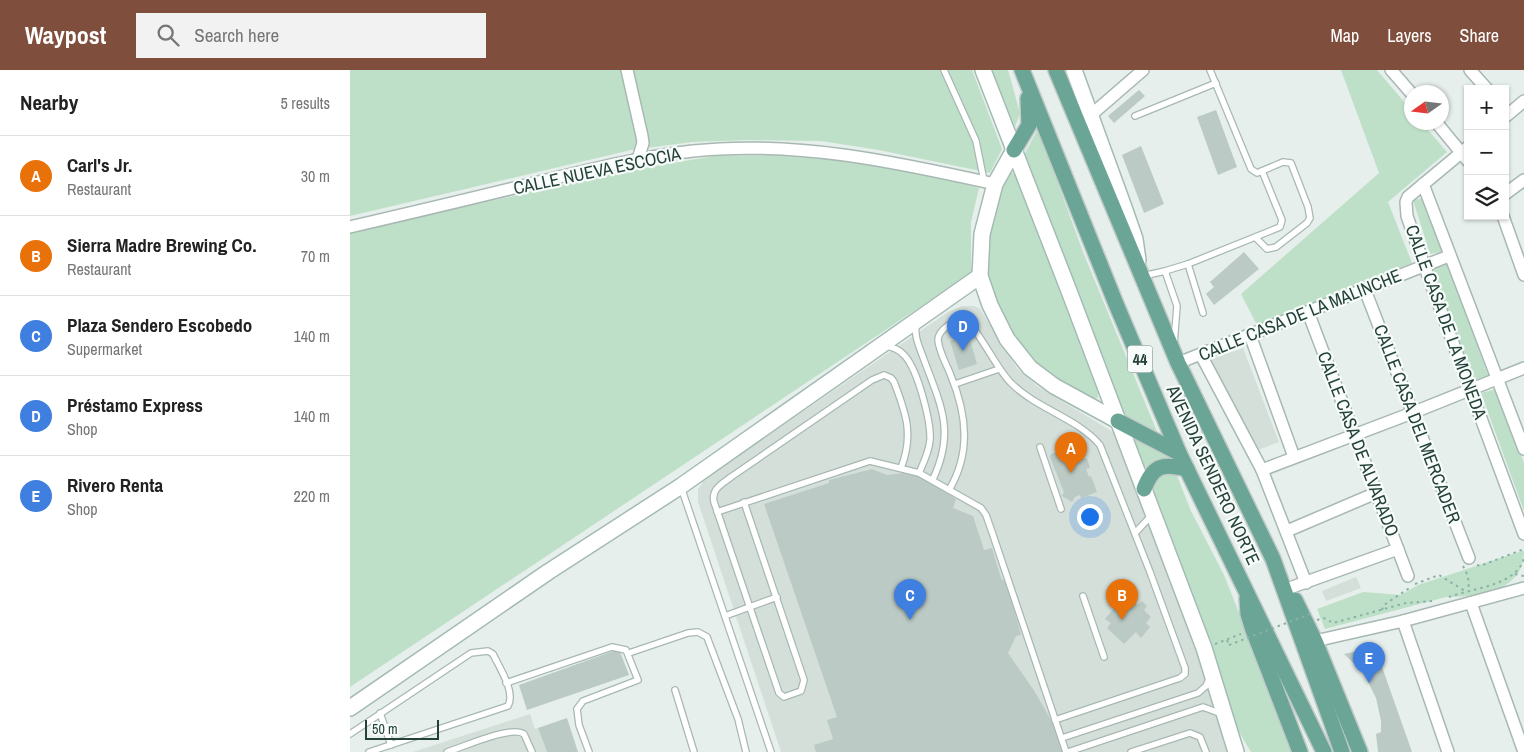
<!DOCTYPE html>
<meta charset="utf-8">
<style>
:root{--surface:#fff;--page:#f2f2f2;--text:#222;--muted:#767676;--line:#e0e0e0;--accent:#804e3d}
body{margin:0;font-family:"Archivo Narrow",sans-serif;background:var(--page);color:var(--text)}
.controls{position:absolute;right:15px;top:15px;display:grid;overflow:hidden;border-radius:0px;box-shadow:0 1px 4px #0004}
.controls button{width:45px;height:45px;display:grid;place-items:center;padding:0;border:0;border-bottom:1px solid var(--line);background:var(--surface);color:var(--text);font:25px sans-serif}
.compass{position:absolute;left:1054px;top:15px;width:45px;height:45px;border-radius:50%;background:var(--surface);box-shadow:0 1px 4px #0004;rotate:256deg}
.scale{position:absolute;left:15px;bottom:12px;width:74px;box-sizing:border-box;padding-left:5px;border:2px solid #24423a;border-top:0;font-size:14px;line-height:18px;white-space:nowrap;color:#24423a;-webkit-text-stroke:4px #f7fbf9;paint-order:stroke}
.you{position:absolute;left:739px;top:446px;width:18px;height:18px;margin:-12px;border:4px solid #fff;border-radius:50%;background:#1a73e8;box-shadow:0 0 0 8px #1a73e833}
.badge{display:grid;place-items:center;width:32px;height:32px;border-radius:50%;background:var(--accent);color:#fff;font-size:16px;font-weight:700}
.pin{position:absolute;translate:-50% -41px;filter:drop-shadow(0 1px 2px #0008)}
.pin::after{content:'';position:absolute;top:26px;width:18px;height:15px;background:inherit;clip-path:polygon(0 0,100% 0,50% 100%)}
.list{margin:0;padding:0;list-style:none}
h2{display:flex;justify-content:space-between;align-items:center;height:65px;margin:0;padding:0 20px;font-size:21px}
h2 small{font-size:16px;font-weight:400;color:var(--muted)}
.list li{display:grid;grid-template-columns:32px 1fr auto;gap:15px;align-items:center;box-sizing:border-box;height:80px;padding:0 20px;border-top:1px solid var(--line)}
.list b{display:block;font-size:19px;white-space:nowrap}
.list p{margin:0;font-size:16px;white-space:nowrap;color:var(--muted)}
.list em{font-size:16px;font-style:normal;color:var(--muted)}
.icon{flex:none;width:28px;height:28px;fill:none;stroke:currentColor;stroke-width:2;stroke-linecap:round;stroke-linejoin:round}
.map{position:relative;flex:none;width:1174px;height:682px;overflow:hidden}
header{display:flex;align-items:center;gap:30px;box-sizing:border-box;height:70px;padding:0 25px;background:var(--accent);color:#fff}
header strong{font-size:24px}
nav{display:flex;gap:28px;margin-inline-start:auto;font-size:18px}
.search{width:350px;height:45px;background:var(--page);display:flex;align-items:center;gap:12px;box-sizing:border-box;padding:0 18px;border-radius:0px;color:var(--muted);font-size:19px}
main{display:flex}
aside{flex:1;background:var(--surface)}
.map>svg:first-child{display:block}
.built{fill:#d4dfda}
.green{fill:#bfe0c8}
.building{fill:#bbcac4}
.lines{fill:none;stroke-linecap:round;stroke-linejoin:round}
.lane-casing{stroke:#a8b8b2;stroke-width:8}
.street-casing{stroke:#a8b8b2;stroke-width:14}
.secondary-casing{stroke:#a4bbb3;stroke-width:18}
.primary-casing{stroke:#c2cac8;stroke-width:18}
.path{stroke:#86b3a5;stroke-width:2;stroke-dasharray:2.5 4;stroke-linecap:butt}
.lane{stroke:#fff;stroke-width:5.5}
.street{stroke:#fff;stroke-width:11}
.secondary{stroke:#fff;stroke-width:15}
.primary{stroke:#6aa596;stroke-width:15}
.path-bridge{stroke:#86b3a5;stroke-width:2;stroke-dasharray:2.5 4;stroke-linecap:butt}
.labels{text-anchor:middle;stroke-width:4.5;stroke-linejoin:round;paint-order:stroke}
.shield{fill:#f7fbf9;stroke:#637a73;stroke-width:1}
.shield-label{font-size:16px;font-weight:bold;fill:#24423a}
.street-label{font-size:18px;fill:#24423a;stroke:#f7fbf9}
</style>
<header>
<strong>Waypost</strong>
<div class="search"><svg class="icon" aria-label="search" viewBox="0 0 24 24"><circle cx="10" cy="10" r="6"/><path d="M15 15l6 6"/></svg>Search here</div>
<nav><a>Map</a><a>Layers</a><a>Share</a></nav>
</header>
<main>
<aside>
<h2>Nearby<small>5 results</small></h2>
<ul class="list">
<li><span class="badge" style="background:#e8710a">A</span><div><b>Carl's Jr.</b><p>Restaurant</p></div><em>30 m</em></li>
<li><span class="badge" style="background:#e8710a">B</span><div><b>Sierra Madre Brewing Co.</b><p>Restaurant</p></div><em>70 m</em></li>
<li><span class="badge" style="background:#3f7fe0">C</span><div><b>Plaza Sendero Escobedo</b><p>Supermarket</p></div><em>140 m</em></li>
<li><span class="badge" style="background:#3f7fe0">D</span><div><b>Préstamo Express</b><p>Shop</p></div><em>140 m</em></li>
<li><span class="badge" style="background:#3f7fe0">E</span><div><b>Rivero Renta</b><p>Shop</p></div><em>220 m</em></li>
</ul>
</aside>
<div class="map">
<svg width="1174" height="682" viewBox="0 0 1174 682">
<rect width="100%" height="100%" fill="#e6efeb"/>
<g class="built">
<path d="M612 236H624L630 239 667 298 687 316 763 362 839 558 877 682H431L348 432V419L355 409 598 242Z"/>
<path d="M893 278 929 372 905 381 860 289Z"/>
<path d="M1006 507 1011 518 976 531 972 521Z"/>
<path d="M180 644 185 659 188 658 197 682H63Z"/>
</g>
<g class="green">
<path d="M0 0H622L652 79 640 103 529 80 471 71 399 70 342 72 281 80 0 146Z"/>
<path d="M642 0H658L670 43 665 57Z"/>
<path d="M991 0H1027L1061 40 1062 52 1072 53 1097 82 1038 132 1062 193 908 257 891 224 1029 103Z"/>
<path d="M688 59 733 182 808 364 776 348 674 85Z"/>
<path d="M422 85 496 91 569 102 629 118 621 152V203L0 617V163L248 107 316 94 365 86Z"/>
<path d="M662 102 666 107 748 322V328L742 329C728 321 711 314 698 304 657 273 629 219 637 167 640 146 651 124 657 105Z"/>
<path d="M1073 128 1092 182 1080 184 1063 130Z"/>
<path d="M1097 193 1138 305 1122 311 1082 199Z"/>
<path d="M1146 319 1174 393V441L1131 323Z"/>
<path d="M780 360 813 381 818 389 793 398Z"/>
<path d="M826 403 841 441 874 505 944 682H901L886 657 861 572 801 413 807 404Z"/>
<path d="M1172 481H1174C1174 522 1128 527 1096 527L975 559 967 539 1013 522 1051 525 1068 515Z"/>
</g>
<g class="building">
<path d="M789 20 795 26 764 53 758 46Z"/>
<path d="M866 40 887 97 868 105 847 47Z"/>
<path d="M791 76 814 134 794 143 772 85Z"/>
<path d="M894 182 909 199 864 235 856 224 864 217 860 212Z"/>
<path d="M619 266 627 294 609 300 600 271Z"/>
<path d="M728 374 733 389 737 388 740 398 736 399 739 407 741 406 747 422 731 428 730 425 725 427 722 432 712 426 714 422 700 387 701 384Z"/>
<path d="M522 399 537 405 553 403 573 408 606 429 603 438 623 446 634 480 642 478 651 508 657 514 661 528 671 565 666 566 658 583 685 622 706 659 714 682H466L464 675 483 669 477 650 487 647 414 434 479 413V410Z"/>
<path d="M780 527 787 535 792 531 797 536 794 540 801 547 796 553 800 557 791 568 786 562 774 574 757 558 761 553 755 549 770 531 774 534Z"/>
<path d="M1025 577 1062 682H1028L1026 664 1031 662V651L1026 628 1013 602 994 584Z"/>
<path d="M269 579 279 605 177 640 169 615Z"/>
<path d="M217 648 228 682H197L188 658Z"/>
</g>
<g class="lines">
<defs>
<g id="lane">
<path d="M594 0 626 71 634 111"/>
<path d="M860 0 901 99 907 103 933 92 941 93 958 137 960 148 957 153 926 177 917 179 906 168"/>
<path d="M785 46 866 13"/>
<path d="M838 194 853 243"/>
<path d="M815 201 838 194 930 157 932 150 912 101"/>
<path d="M793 206 815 201 827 236 824 274"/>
<path d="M567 253C563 264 569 276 573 287 590 334 606 360 583 409"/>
<path d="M535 276C543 277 550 280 555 286 568 301 581 351 580 370 579 382 574 392 569 403"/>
<path d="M605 314 649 299"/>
<path d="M690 377 711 439"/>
<path d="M331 417 421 682"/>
<path d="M599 420C621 383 617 345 601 306 597 295 589 282 588 270 588 260 604 250 613 249 626 254 647 300 661 313 687 339 727 348 750 375L800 502 835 598V604L830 608 705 650"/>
<path d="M394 432 454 610 451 621 434 627 429 623 364 432C361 419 372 414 381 407L522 310 534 305 541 308 544 312C556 343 564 365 551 398"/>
<path d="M367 442 520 391 569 403 631 438 636 445 642 462 716 682"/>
<path d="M785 463 802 445"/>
<path d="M733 526 754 587"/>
<path d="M375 546 427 527"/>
<path d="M279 583 338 563 348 562 357 567 388 649 396 682"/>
<path d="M156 613 262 577 276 580 288 610 233 631 227 639 229 655 239 682"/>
<path d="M325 620 344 682"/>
<path d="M30 643 41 675"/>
<path d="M0 664 121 583 138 581 143 584C149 597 166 622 158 636L19 682"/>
<path d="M712 668 848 623 856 616 859 609"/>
<path d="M97 682C113 677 161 655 174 664L182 682"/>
<path d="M718 682 853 637 872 644"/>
<path d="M781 682 840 663 850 667 856 682"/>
</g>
<g id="street">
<path d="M277 0 292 66 293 73 288 89"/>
<path d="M1041 0 1062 24"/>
<path d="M1120 0 1137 19"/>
<path d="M741 45 793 0"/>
<path d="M1155 47 1174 31"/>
<path d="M1086 52 1118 91"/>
<path d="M1118 77 1058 127 1056 132 1057 146 1074 195 1174 464"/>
<path d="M1073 114 1174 379"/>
<path d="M1155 124 1174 110"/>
<path d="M1153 146 1174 205"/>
<path d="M0 157C60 143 120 129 180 114 234 101 288 87 343 81 445 70 546 92 645 114"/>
<path d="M1015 220 1119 488"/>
<path d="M958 242 1058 506"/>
<path d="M900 265 944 387"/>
<path d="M851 285 912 400 956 513"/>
<path d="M828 293 1099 186"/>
<path d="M912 400 1062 343 1174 298"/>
<path d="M937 461 1026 423"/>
<path d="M934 520 1048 479"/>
<path d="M1121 533 1174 682"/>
<path d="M1053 551 1098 682"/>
<path d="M965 571 1053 551 1174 518"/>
</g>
<g id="secondary">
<path d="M633 0 719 221 854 578 886 682"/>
<path d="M724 0 775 140 785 169 788 190"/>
<path d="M664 80 645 114 632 164 630 206 640 235 657 269 680 298 704 316 768 351"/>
<path d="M0 638 198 502 331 416 630 206"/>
</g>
<g id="primary">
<path d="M672 0 766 234 829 383 974 682"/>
<path d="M706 0 828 293 923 489 992 682"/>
<path d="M664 80 679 55 678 28"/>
<path d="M768 351 829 383"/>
<path d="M794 419C803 395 813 393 837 399"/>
<path d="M897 528 898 544 903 560 950 682"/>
<path d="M945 530 965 571 1010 682"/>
</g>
</defs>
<use href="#lane" class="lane-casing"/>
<use href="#street" class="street-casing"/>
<use href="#secondary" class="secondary-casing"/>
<use href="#primary" class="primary-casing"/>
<g class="path">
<path d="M1127 495 1130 496 1174 479"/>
<path d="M1113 496 1118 506 1119 520"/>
<path d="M1165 504 1174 506"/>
<path d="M1065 514 1089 505 1115 521"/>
<path d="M1099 527C1122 518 1167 516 1174 488"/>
<path d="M1032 540 1034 535 1061 517"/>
<path d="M967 550 974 548 983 553 1056 533 1082 531"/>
<path d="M877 570 879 575"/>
<path d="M865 574 891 564"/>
</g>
<use href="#lane" class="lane"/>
<use href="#street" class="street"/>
<use href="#secondary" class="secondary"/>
<use href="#primary" class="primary"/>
<path class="path-bridge" d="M879 575 960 544"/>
</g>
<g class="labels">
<rect class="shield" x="777.5" y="275.5" width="25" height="27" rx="4"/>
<g class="shield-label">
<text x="790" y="295">44</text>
</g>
<g class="street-label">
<text transform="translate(247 101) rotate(-12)" y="6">CALLE NUEVA ESCOCIA</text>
<text transform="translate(950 245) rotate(-22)" y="6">CALLE CASA DE LA MALINCHE</text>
<text transform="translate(1096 252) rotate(70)" y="6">CALLE CASA DE LA MONEDA</text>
<text transform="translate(1067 354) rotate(69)" y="6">CALLE CASA DEL MERCADER</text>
<text transform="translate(1008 374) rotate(69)" y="6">CALLE CASA DE ALVARADO</text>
<text transform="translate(863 405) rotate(65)" y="6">AVENIDA SENDERO NORTE</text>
</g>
</g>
</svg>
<div class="controls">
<button>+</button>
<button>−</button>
<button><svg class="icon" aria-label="layers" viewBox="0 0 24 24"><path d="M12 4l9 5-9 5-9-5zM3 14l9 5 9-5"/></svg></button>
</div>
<svg class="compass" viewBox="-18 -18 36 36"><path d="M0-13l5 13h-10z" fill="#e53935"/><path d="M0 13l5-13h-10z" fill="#767676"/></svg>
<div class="scale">50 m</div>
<div class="you"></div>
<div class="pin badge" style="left:721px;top:403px;background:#e8710a">A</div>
<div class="pin badge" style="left:772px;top:550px;background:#e8710a">B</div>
<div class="pin badge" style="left:560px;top:550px;background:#3f7fe0">C</div>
<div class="pin badge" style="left:613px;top:281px;background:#3f7fe0">D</div>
<div class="pin badge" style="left:1019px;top:613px;background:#3f7fe0">E</div>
</div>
</main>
